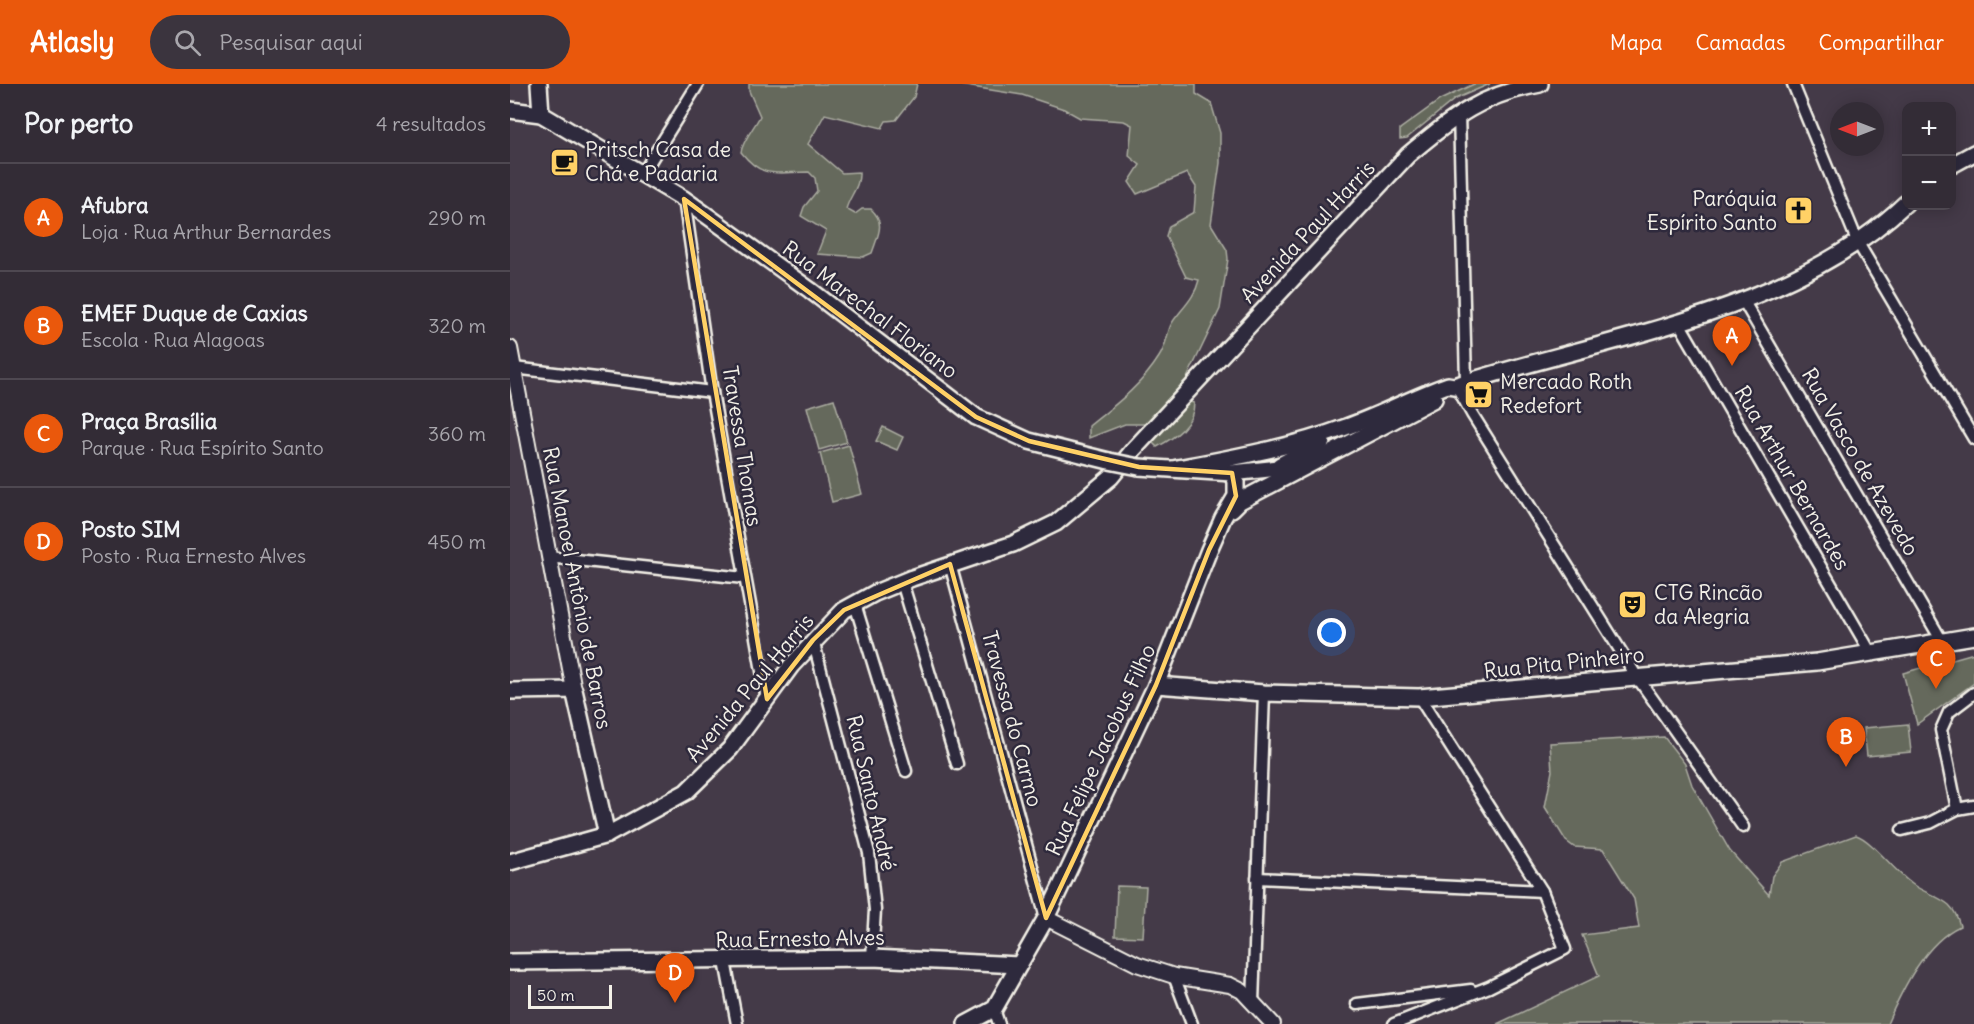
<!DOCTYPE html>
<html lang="pt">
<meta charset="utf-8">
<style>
:root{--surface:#332c36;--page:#3b343e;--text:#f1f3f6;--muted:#a9a7ad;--line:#4e4851;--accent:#ea580c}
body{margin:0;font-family:Delius,sans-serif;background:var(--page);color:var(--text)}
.controls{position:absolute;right:18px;top:18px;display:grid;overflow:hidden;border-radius:12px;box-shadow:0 3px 15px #0003}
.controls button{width:54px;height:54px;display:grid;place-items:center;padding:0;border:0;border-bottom:2px solid var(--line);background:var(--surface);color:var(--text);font:30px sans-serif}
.compass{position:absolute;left:1320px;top:18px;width:54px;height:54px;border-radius:50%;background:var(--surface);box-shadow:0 3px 15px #0003;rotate:270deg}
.scale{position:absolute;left:18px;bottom:15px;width:84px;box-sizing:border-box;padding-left:6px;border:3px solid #f4f1e8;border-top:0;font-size:16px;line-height:21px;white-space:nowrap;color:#f4f1e8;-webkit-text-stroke:4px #2f2a3d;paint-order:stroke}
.you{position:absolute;left:822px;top:549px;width:21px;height:21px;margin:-15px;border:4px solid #fff;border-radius:50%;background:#1a73e8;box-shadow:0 0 0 9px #1a73e833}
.badge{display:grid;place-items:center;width:39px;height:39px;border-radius:50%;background:var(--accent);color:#fff;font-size:20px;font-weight:700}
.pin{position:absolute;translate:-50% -50px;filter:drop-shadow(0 2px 3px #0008)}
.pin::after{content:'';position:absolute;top:32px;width:21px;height:18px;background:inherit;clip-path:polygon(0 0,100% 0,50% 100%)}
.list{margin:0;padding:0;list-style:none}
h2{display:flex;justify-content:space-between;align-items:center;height:78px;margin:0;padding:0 24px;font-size:26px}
h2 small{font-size:20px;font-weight:400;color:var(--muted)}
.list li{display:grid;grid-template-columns:39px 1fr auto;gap:18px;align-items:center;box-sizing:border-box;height:108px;padding:0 24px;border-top:2px solid var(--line)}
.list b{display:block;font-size:22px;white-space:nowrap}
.list p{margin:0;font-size:20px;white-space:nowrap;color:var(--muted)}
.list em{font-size:20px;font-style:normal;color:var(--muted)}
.icon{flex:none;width:33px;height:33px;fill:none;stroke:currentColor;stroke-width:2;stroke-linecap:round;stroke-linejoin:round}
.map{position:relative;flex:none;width:1464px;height:940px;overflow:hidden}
header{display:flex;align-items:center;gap:36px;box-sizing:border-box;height:84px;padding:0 30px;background:var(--accent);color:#fff}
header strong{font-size:28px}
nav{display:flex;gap:33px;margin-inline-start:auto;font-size:21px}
.search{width:420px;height:54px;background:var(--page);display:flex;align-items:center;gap:15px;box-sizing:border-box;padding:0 21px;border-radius:33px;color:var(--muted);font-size:22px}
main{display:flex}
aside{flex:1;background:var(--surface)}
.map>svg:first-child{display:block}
.green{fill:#65695b;stroke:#acada2;stroke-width:1.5}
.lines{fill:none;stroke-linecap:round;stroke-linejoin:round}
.minor-casing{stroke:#f4f1e8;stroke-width:15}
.tertiary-casing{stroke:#f4f1e8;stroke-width:18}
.secondary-casing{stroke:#f4f1e8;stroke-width:20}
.minor{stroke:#2f2a3d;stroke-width:10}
.tertiary{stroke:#2f2a3d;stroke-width:14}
.secondary{stroke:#2f2a3d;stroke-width:15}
.secondary-bridge-casing{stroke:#f4f1e8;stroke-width:20;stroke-linecap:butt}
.secondary-bridge{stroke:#2f2a3d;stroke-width:15}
.marked{fill:none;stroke:#ffd166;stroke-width:4.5;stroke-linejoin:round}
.labels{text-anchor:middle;stroke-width:5;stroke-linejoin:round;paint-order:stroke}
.poi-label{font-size:21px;fill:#f4f1e8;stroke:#2f2a3d;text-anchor:start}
.street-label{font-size:21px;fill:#f4f1e8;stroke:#2f2a3d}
</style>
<header>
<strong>Atlasly</strong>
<div class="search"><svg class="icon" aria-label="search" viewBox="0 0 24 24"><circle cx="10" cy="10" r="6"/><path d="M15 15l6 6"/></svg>Pesquisar aqui</div>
<nav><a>Mapa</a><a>Camadas</a><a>Compartilhar</a></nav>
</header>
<main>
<aside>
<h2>Por perto<small>4 resultados</small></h2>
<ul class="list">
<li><span class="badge">A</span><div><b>Afubra</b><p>Loja · Rua Arthur Bernardes</p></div><em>290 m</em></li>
<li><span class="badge">B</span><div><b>EMEF Duque de Caxias</b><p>Escola · Rua Alagoas</p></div><em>320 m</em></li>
<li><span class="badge">C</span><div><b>Praça Brasília</b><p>Parque · Rua Espírito Santo</p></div><em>360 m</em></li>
<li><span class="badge">D</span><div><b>Posto SIM</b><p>Posto · Rua Ernesto Alves</p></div><em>450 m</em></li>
</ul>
</aside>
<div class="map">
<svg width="1464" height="940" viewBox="0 0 1464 940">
<rect width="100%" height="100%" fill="#443a48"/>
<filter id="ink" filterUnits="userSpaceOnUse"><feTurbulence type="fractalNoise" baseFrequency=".0167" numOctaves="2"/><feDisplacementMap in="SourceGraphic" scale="12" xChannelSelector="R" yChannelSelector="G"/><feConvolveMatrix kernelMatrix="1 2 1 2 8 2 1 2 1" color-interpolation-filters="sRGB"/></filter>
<g filter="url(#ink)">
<g class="green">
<path d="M239 0H407L404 13 386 36 376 37 372 44 315 30 298 60 332 89 349 88C350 103 340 111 336 125L345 130 352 125H361C376 139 368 151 362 169L353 173 307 170 316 147 291 132 294 123 307 107 305 94 299 88C266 88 253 96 231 68 233 56 244 44 250 32L239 7Z"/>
<path d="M443 0H686V10L701 19 710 49V79L701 140 717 166 718 175 710 225 667 315 684 319C684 341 664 354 647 363L640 356 644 340H615L579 354V342C605 321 631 302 649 273 657 261 657 247 662 239 671 225 685 214 689 196L676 193 656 152 659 142 684 128 686 103 677 89 627 110 619 98 630 81 619 72 622 41 614 37 570 34 554 25 512 11Z"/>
<path d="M964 0H980L945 15 897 54 890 55V45L930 16Z"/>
<path d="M324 315 337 358 309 366 297 323Z"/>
<path d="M373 343 393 353 387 366 366 357Z"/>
<path d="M339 361 352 410 322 418 310 369Z"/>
<path d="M1464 569V599L1407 640 1393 589Z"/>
<path d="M1398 640 1401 668 1357 672 1354 644Z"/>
<path d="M1154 653 1175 680 1182 701 1220 767 1259 811 1262 792 1272 778 1346 751C1361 755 1386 789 1402 800 1414 809 1427 811 1439 821 1445 827 1448 834 1450 842 1415 858 1392 906 1377 940H987L1089 892 1072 851 1129 844 1124 815 1093 765 1064 763 1056 757 1035 723 1042 687 1040 659Z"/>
<path d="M607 802 636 803 633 853 605 852Z"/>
</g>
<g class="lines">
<defs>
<g id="minor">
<path d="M1283 0 1348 159 1464 355"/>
<path d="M949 29 956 297"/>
<path d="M133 89 188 0"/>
<path d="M174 115 202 308 257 615"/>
<path d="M1233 216 1433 559"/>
<path d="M1168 237 1362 571"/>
<path d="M4 284 202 308"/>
<path d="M946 301 962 330 1127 593 1233 743"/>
<path d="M38 473 234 494"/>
<path d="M440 480 536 834"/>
<path d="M392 498 447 680"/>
<path d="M345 520 396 687"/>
<path d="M303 556 359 769 365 826 362 874"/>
<path d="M1447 725 1431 646 1439 628 1464 609"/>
<path d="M1392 746 1420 739 1447 725 1464 722"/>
<path d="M747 794 1032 807"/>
<path d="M215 877 227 940"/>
<path d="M664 892 682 940"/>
<path d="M743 919 754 609"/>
<path d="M847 920 961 906"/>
<path d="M484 925 489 940"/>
<path d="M884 940 979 903 1055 865 1032 807 909 613"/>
</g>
<g id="tertiary">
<path d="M0 264 64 606"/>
<path d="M536 834 627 880 664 892 720 901 732 907 763 940"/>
</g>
<g id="secondary">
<path d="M29 0 31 30"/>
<path d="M0 26 31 30 174 115 300 206 466 333 519 357 599 377"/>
<path d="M1442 81 1464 69"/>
<path d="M770 381 812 358"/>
<path d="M629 383 722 389 787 382"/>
<path d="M663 385C721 374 780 364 836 343 871 331 903 313 938 301L944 302C1093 254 1280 230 1396 119"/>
<path d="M722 425 730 417 924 315"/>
<path d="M646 601 754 609 909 613 1307 578 1464 552"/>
<path d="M0 607 64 606 97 751"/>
<path d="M0 778 97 751 176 708 220 665 281 582 334 526 365 509 402 494 503 460 546 439 601 393 624 365 898 71C944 33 970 11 1030 0"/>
<path d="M0 878 362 874 509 881"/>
<path d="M456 940 484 925 536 834 646 601 699 466 713 434 726 412V397L722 389"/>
</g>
</defs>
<use href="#minor" class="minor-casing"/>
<use href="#tertiary" class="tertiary-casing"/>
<use href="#secondary" class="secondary-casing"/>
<use href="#minor" class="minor"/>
<use href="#tertiary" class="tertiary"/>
<use href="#secondary" class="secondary"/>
<defs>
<path id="secondary-bridge" d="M599 377 629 383"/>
</defs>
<use href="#secondary-bridge" class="secondary-bridge-casing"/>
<use href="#secondary-bridge" class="secondary-bridge"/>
</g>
</g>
<path class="marked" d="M174 115 466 333 519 357 629 383 722 389 726 412 699 466 646 601 536 834 440 480 334 526 303 556 257 615Z"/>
<defs>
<symbol id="cafe-square" viewBox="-11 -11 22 22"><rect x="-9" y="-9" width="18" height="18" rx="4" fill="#ffd166" stroke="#2f2a3d"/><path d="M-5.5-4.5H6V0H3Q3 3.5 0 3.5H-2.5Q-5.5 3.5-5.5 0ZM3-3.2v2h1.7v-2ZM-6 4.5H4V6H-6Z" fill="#111"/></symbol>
<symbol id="church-square" viewBox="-11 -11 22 22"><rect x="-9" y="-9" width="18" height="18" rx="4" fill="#ffd166" stroke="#2f2a3d"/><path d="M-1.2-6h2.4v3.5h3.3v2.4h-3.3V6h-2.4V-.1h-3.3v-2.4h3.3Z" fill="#111"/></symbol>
<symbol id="supermarket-square" viewBox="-11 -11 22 22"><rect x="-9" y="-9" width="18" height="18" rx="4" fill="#ffd166" stroke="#2f2a3d"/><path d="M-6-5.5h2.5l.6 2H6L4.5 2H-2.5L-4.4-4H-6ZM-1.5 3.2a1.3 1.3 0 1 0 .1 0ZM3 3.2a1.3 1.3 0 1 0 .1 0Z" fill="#111"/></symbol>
<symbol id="theatre-square" viewBox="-11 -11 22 22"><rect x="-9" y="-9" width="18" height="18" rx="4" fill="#ffd166" stroke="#2f2a3d"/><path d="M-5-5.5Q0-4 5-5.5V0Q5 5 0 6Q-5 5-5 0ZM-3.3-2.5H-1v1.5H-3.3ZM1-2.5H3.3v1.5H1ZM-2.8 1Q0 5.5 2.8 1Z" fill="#111"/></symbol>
</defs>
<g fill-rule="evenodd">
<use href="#cafe-square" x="38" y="62" width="33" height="33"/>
<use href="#church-square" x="1272" y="110" width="33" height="33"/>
<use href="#supermarket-square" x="952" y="294" width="33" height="33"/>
<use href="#theatre-square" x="1106" y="504" width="33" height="33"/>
</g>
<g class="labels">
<g class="poi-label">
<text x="75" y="73">Pritsch Casa de<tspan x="75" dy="24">Chá e Padaria</tspan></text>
<text x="1267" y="122" text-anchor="end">Paróquia<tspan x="1267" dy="24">Espírito Santo</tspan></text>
<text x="990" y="305">Mercado Roth<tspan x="990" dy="24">Redefort</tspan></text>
<text x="1144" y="516">CTG Rincão<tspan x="1144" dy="24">da Alegria</tspan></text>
</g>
<g class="street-label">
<text transform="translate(798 148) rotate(-47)" y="7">Avenida Paul Harris</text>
<text transform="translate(360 226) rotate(37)" y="7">Rua Marechal Floriano</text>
<text transform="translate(232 362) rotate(81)" y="7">Travessa Thomas</text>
<text transform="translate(1350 378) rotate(60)" y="7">Rua Vasco de Azevedo</text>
<text transform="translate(1282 394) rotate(60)" y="7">Rua Arthur Bernardes</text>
<text transform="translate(67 504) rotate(79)" y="7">Rua Manoel Antônio de Barros</text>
<text transform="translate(1054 579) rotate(-6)" y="7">Rua Pita Pinheiro</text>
<text transform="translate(240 604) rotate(-50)" y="7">Avenida Paul Harris</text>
<text transform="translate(502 635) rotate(75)" y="7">Travessa do Carmo</text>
<text transform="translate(591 666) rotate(-65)" y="7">Rua Felipe Jacobus Filho</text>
<text transform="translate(361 709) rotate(77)" y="7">Rua Santo André</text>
<text transform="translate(290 855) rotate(-1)" y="7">Rua Ernesto Alves</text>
</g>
</g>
</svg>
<div class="controls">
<button>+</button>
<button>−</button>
</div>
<svg class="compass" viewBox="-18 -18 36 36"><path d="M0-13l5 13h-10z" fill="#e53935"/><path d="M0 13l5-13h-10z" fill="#a9a7ad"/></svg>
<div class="scale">50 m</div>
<div class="you"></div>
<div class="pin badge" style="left:1222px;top:282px">A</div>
<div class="pin badge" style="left:1336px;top:683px">B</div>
<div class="pin badge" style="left:1426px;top:605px">C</div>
<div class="pin badge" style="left:165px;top:919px">D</div>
</div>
</main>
